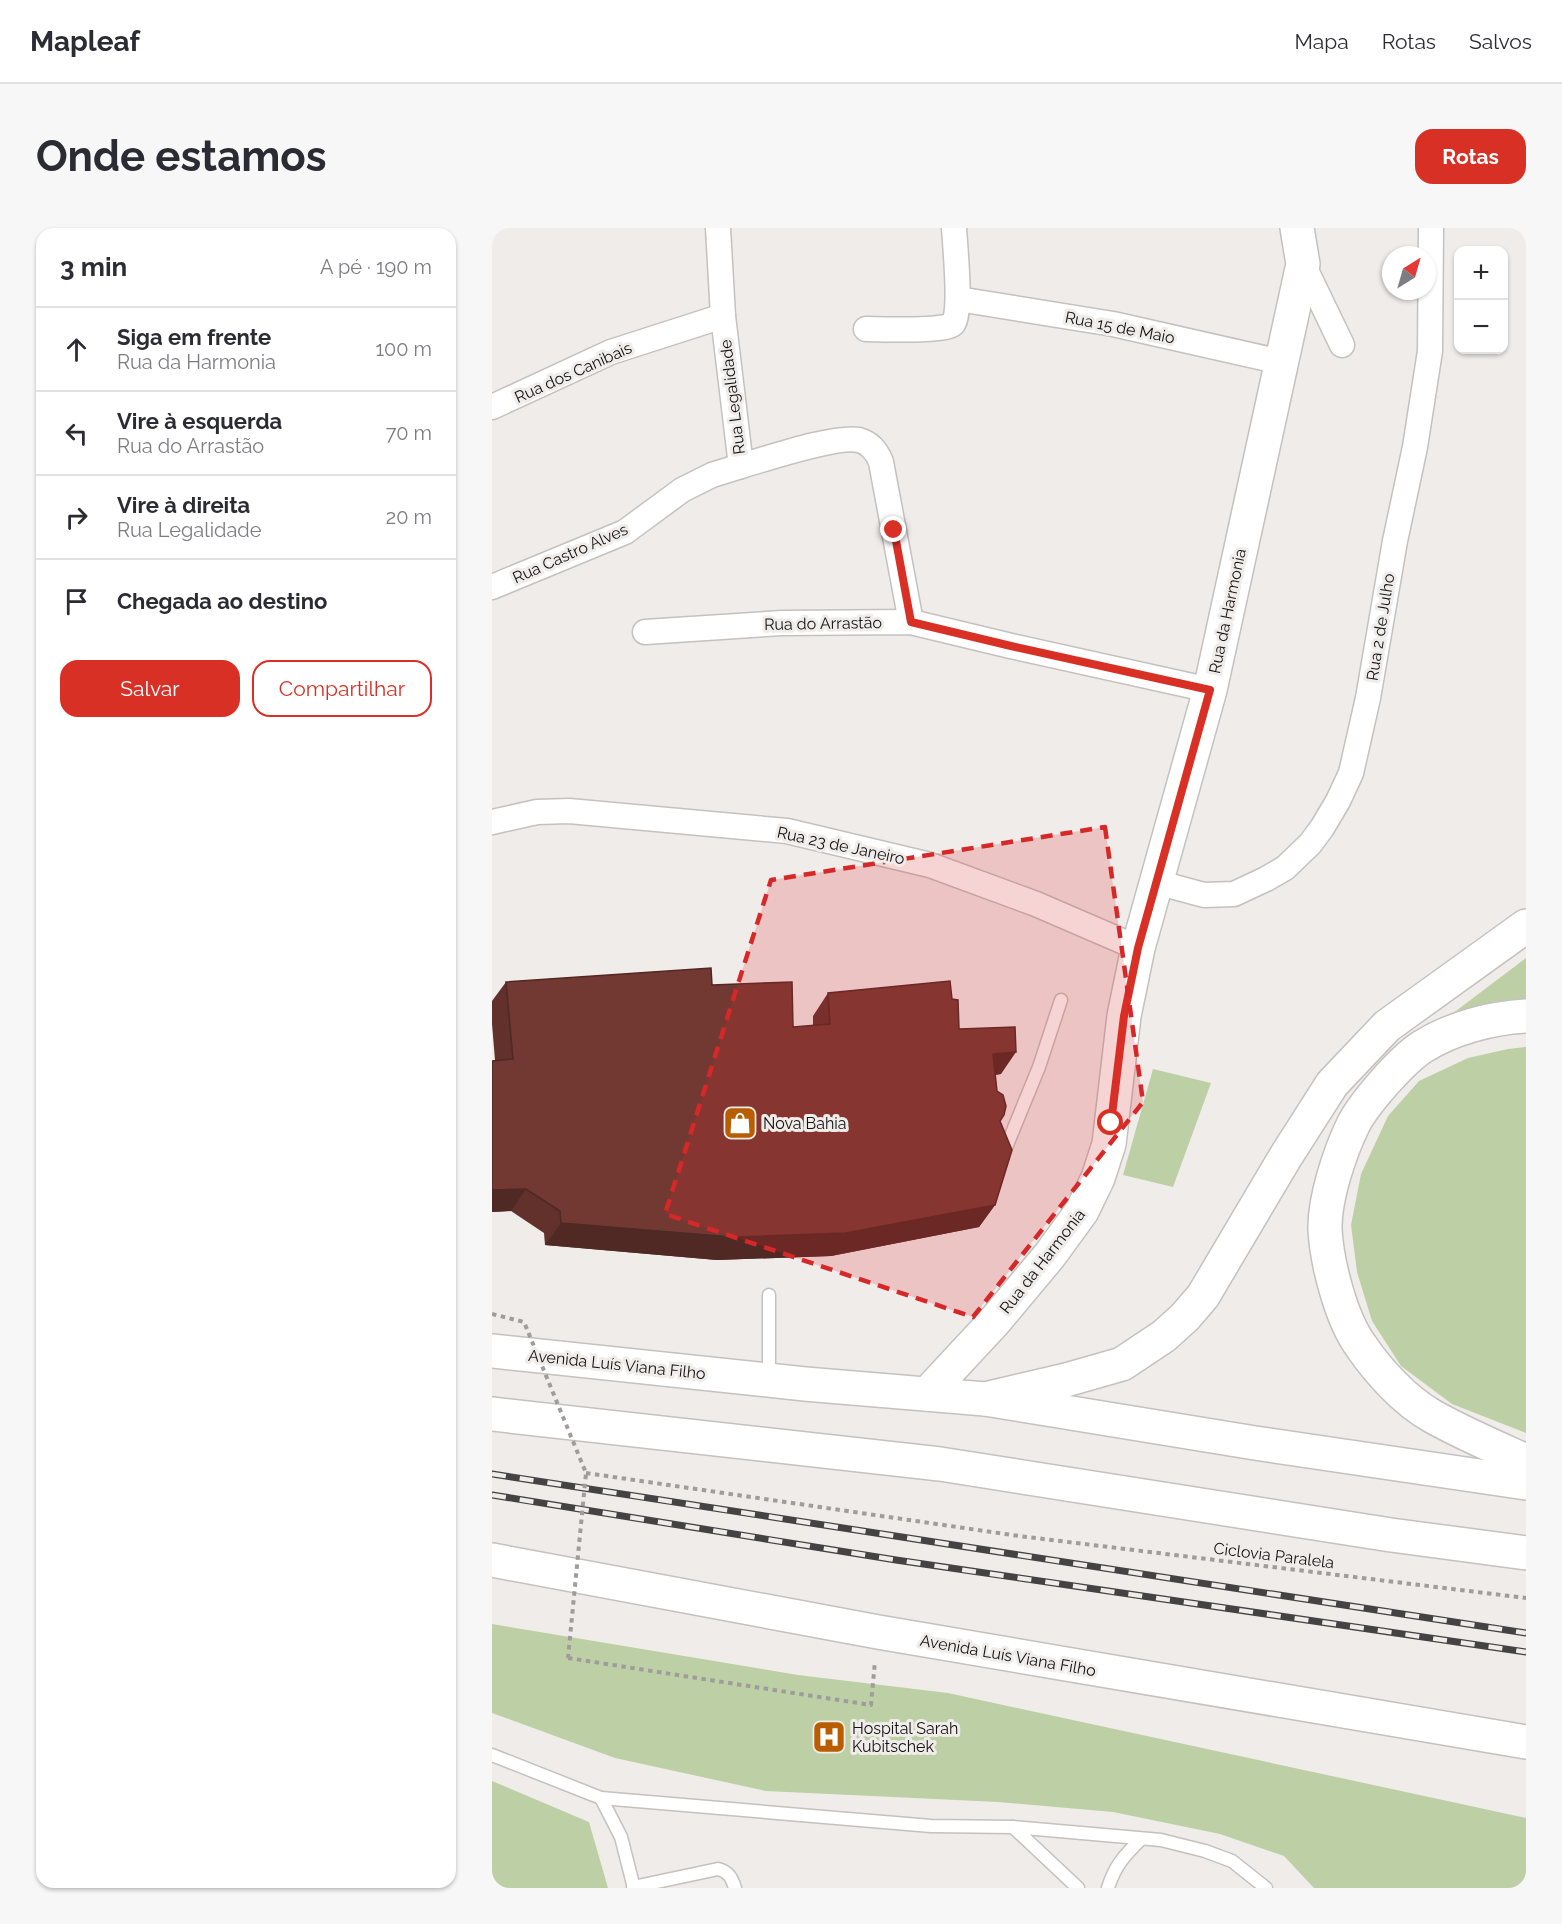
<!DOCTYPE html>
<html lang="pt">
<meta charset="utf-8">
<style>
:root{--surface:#fff;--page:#f7f7f7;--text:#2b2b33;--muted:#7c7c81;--line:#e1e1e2;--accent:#d93025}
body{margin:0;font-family:Raleway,sans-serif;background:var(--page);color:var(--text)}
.controls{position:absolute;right:18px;top:18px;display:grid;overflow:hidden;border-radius:12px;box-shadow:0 2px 4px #0004}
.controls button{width:54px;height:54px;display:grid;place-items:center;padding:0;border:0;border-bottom:2px solid var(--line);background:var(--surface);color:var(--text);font:30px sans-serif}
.compass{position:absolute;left:890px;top:18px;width:54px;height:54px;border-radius:50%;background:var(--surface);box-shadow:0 2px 4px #0004;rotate:37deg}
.stop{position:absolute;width:18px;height:18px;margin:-14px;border:4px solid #d93025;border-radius:50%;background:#fff}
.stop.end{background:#d93025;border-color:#fff;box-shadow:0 2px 6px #0008}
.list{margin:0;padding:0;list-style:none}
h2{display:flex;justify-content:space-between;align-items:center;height:78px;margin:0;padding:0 24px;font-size:26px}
h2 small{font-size:20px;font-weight:400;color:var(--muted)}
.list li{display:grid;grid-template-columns:39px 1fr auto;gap:18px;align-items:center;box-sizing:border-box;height:84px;padding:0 24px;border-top:2px solid var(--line)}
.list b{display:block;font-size:22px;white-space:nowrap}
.list p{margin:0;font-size:20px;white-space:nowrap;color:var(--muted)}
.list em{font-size:20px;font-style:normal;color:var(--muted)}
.actions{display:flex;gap:12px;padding:18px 24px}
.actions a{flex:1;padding:14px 0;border:2px solid var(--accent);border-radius:18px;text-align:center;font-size:21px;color:var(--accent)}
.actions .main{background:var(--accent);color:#fff}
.icon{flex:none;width:33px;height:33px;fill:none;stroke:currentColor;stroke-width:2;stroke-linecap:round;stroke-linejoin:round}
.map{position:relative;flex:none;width:1034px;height:1660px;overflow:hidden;border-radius:18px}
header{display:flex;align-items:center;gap:36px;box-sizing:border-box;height:84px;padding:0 30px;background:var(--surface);border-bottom:2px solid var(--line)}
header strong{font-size:28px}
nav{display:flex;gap:33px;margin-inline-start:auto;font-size:21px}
.intro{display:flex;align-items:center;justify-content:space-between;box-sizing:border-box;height:144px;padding:0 36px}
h1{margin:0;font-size:42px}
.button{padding:15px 27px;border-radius:18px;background:var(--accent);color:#fff;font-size:21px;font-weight:700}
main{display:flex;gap:36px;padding:0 36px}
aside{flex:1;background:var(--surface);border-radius:18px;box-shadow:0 2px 4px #0004}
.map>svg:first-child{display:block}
.green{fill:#bdd0a5}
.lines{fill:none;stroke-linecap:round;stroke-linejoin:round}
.lane-casing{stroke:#c4c1bf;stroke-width:15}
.street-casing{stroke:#c4c1bf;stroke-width:27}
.secondary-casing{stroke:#c4c1bf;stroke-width:36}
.primary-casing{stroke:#c4c1bf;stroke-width:36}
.highway-casing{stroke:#c4c1bf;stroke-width:36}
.path{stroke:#9f9c9b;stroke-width:4;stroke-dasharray:4.5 4.5;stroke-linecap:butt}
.lane{stroke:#fff;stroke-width:12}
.street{stroke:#fff;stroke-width:24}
.secondary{stroke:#fff;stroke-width:33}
.primary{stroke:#fff;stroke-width:33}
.highway{stroke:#fff;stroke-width:33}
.rail-casing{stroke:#444242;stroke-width:7}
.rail{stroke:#f0ecea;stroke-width:4.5;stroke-dasharray:14;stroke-linecap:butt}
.path-bridge{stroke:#9f9c9b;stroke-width:4;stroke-dasharray:4.5 4.5;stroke-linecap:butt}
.wall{fill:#62312c}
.shaded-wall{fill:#502824}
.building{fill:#723933;stroke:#502824;stroke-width:1.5}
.route{stroke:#d93025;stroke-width:8}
.marked{fill:#d62828;fill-opacity:0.2;stroke:#d62828;stroke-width:4.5;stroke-dasharray:12 8;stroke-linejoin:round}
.labels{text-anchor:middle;stroke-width:6;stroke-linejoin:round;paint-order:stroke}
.street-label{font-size:16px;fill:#131212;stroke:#f0ecea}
.poi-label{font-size:16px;fill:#131212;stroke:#f0ecea;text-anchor:start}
</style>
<header>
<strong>Mapleaf</strong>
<nav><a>Mapa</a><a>Rotas</a><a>Salvos</a></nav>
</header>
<div class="intro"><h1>Onde estamos</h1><a class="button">Rotas</a></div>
<main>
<aside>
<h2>3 min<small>A pé · 190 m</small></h2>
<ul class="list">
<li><svg class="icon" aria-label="ahead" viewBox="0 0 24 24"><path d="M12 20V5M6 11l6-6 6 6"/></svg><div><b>Siga em frente</b><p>Rua da Harmonia</p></div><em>100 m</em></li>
<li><svg class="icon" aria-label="left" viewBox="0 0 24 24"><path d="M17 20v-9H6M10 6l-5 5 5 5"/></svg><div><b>Vire à esquerda</b><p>Rua do Arrastão</p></div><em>70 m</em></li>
<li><svg class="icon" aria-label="right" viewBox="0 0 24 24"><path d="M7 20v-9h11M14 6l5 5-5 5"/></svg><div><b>Vire à direita</b><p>Rua Legalidade</p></div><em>20 m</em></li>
<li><svg class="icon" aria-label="arrive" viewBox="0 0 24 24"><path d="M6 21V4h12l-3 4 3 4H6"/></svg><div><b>Chegada ao destino</b></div></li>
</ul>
<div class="actions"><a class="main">Salvar</a><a>Compartilhar</a></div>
</aside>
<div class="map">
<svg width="1034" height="1660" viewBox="0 0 1034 1660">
<rect width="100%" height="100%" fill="#f0ecea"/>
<g class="green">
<path d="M1034 730V774L956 789Z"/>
<path d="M1034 819V1205L960 1176 909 1138 880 1093 865 1044 859 997 869 946 896 888 927 853 976 830 1016 821Z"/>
<path d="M661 841 719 855 681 959 631 947Z"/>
<path d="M0 1396 306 1447 456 1465 1034 1590V1660H822L792 1628 728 1606 621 1584 506 1574 274 1563 123 1530 0 1485Z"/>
<path d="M0 1553 97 1594 116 1660H0Z"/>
</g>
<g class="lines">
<defs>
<g id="lane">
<path d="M513 922 547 839 569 772"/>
<path d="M277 1067V1150"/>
<path d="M0 1527 109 1570 439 1598 521 1599 669 1612 713 1623 740 1633 774 1660"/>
<path d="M109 1570 129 1609 142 1660"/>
<path d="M521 1599 586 1660"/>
<path d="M141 1659 226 1641C237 1644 240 1650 243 1660"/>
<path d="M616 1660C623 1637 633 1627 649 1611"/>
</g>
<g id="street">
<path d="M226 0 231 88 249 238C274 231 344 207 367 212 378 215 385 224 389 234L419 394"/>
<path d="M811 36 850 117"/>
<path d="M466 71 621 96 789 134"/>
<path d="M374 101C388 101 453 104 461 96 470 86 463 17 462 0"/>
<path d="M0 179 119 124 231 88"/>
<path d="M0 359 133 304 190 262 220 247 249 238"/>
<path d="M153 404 290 395 419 394 519 418 718 462"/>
<path d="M0 594 45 584 77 583 295 603 438 637 544 676 646 720"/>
<path d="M664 654 712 667 742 666 774 651 793 640 818 616 830 600 846 573 859 545 876 470 903 313 923 219 938 123 939 0"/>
</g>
<g id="secondary">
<path d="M0 1123 313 1156 493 1171 763 1215 1034 1255"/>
<path d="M435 1166 502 1094 558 1027 590 983 606 950 617 916 632 788 646 720 718 462 811 36 805 0"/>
</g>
<g id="primary">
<path d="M1034 788C999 790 960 800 930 819 910 832 872 875 861 897 848 924 832 971 833 1002 835 1035 849 1091 869 1118 886 1143 912 1172 940 1188 970 1205 1003 1219 1034 1233"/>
<path d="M493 1171 574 1152 630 1136 672 1108 693 1089 711 1068 794 928 840 856 895 798 1034 698"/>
</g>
<g id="highway">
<path d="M0 1186 448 1236 899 1307 1034 1325"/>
<path d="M0 1332 386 1404 1034 1514"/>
</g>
</defs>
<use href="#lane" class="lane-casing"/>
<use href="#street" class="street-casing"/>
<use href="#secondary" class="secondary-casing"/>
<use href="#primary" class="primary-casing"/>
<use href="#highway" class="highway-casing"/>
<g class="path">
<path d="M94 1245 527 1308 1034 1370"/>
<path d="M76 1430 379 1477 383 1433"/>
</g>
<use href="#lane" class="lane"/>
<use href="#street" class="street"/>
<use href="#secondary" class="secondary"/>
<use href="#primary" class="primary"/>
<use href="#highway" class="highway"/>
<defs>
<g id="rail">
<path d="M0 1246 1034 1405"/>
<path d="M0 1267 404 1332 1034 1424"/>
</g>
</defs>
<use href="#rail" class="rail-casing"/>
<use href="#rail" class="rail"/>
<path class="path-bridge" d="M0 1086 32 1094 94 1245 76 1430"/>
</g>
<path class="wall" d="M14 754 220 757 301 799 321 798V788L336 765 460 771 467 801 509 846 503 847 508 893 503 977 487 999 339 1028 225 1032 53 1017 52 1005 19 983 0 984V833L3 832 0 796V773Z"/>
<g class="shaded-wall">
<path d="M524 824 509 846 486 849 501 826Z"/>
<path d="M34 961 19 983 0 984V962Z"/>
<path d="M503 977 487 999 339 1028 225 1032 53 1017 69 995Z"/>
</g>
<path class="building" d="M219 740 220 757 300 754 301 799 338 796 336 765 458 753 460 771 466 772 467 801 523 799 524 824 501 826 505 863 511 867 514 878 512 887 508 893 520 922 503 977 354 1005 240 1009 69 995 68 983 34 961 0 962V833L21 831 14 754Z"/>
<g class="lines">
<path class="route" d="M402 302 419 394 519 418 718 462 646 720 632 788 619 895"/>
</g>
<path class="marked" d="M613 599 651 874 481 1089 173 986 279 652Z"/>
<defs>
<symbol id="shop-square" viewBox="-11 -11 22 22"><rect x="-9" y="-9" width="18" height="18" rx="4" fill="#b85d00" stroke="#f0ecea"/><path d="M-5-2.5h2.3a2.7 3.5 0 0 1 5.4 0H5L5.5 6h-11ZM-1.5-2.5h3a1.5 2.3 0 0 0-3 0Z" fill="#fff"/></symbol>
<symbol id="hospital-square" viewBox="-11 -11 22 22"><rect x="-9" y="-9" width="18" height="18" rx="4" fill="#b85d00" stroke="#f0ecea"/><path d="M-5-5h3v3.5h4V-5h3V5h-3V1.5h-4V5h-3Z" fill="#fff"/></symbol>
</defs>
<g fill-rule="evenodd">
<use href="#shop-square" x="229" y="876" width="38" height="38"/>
<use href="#hospital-square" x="318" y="1490" width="38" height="38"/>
</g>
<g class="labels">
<g class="street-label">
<text transform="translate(628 99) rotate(11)" y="6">Rua 15 de Maio</text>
<text transform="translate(81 144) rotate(-24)" y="6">Rua dos Canibais</text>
<text transform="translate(240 169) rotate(-97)" y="6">Rua Legalidade</text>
<text transform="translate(78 325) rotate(-24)" y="6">Rua Castro Alves</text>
<text transform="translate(735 383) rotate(-78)" y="6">Rua da Harmonia</text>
<text transform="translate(331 395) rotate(-1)" y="6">Rua do Arrastão</text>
<text transform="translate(888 399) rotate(-81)" y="6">Rua 2 de Julho</text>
<text transform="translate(349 617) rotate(12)" y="6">Rua 23 de Janeiro</text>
<text transform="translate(550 1033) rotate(-52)" y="6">Rua da Harmonia</text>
<text transform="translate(125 1136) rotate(6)" y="6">Avenida Luís Viana Filho</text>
<text transform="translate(782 1327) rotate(7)" y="6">Ciclovia Paralela</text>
<text transform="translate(516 1427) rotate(10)" y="6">Avenida Luís Viana Filho</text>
</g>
<g class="poi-label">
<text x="271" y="901">Nova Bahia</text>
<text x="360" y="1506">Hospital Sarah<tspan x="360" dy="18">Kubitschek</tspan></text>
</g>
</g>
</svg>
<div class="controls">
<button>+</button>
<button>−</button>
</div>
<svg class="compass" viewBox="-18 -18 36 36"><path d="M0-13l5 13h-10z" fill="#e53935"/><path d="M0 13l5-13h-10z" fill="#7c7c81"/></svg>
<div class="stop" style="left:619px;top:895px"></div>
<div class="stop end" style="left:402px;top:302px"></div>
</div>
</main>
